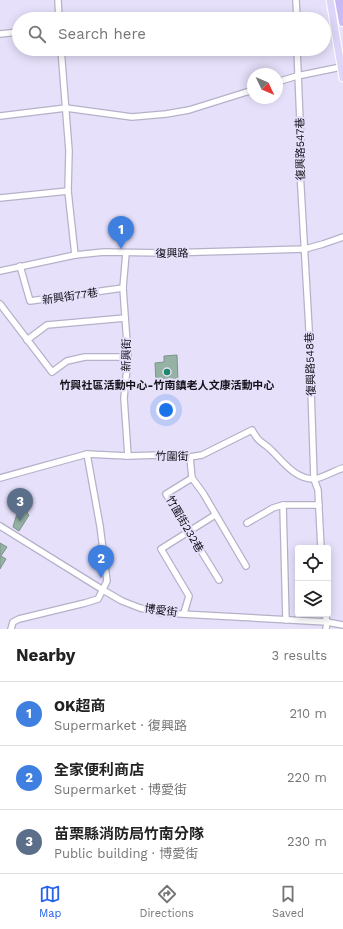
<!DOCTYPE html>
<meta charset="utf-8">
<style>
:root{--surface:#fff;--page:#f6f6f6;--text:#222;--muted:#767676;--line:#e0e0e0;--accent:#2563eb}
body{margin:0;font-family:"Work Sans","Noto Sans TC",sans-serif;background:var(--page);color:var(--text)}
.controls{position:absolute;right:12px;bottom:12px;display:grid;overflow:hidden;border-radius:4px;box-shadow:0 2px 10px #0003}
.controls button{width:36px;height:36px;display:grid;place-items:center;padding:0;border:0;border-bottom:1px solid var(--line);background:var(--surface);color:var(--text);font:20px sans-serif}
.compass{position:absolute;left:247px;top:68px;width:36px;height:36px;border-radius:50%;background:var(--surface);box-shadow:0 2px 10px #0003;rotate:134deg}
.you{position:absolute;left:166px;top:410px;width:14px;height:14px;margin:-10px;border:3px solid #fff;border-radius:50%;background:#1a73e8;box-shadow:0 0 0 6px #1a73e833}
.badge{display:grid;place-items:center;width:26px;height:26px;border-radius:50%;background:var(--accent);color:#fff;font-size:13px;font-weight:700}
.pin{position:absolute;translate:-50% -33px;filter:drop-shadow(0 1px 2px #0008)}
.pin::after{content:'';position:absolute;top:21px;width:14px;height:12px;background:inherit;clip-path:polygon(0 0,100% 0,50% 100%)}
.list{margin:0;padding:0;list-style:none}
h2{display:flex;justify-content:space-between;align-items:center;height:52px;margin:0;padding:0 16px;font-size:17px}
h2 small{font-size:13px;font-weight:400;color:var(--muted)}
.list li{display:grid;grid-template-columns:26px 1fr auto;gap:12px;align-items:center;box-sizing:border-box;height:64px;padding:0 16px;border-top:1px solid var(--line)}
.list b{display:block;font-size:15px;white-space:nowrap}
.list p{margin:0;font-size:13px;white-space:nowrap;color:var(--muted)}
.list em{font-size:13px;font-style:normal;color:var(--muted)}
.icon{flex:none;width:22px;height:22px;fill:none;stroke:currentColor;stroke-width:2;stroke-linecap:round;stroke-linejoin:round}
.map{position:relative;flex:none;width:343px;height:629px;overflow:hidden}
.search{position:absolute;background:var(--surface);box-shadow:0 2px 10px #0003;left:12px;right:12px;top:12px;height:44px;display:flex;align-items:center;gap:10px;box-sizing:border-box;padding:0 14px;border-radius:22px;color:var(--muted);font-size:15px}
.sheet{height:244px;background:var(--surface)}
nav{display:flex;justify-content:space-around;align-items:center;box-sizing:border-box;height:56px;border-top:1px solid var(--line);background:var(--surface);font-size:11px;color:var(--muted)}
nav a{display:grid;justify-items:center;gap:2px}
nav .on{color:var(--accent)}
.map>svg:first-child{display:block}
.building{fill:#96b2a5;stroke:#7a9488}
.lines{fill:none;stroke-linecap:round;stroke-linejoin:round}
.minor-casing{stroke:#b6b1c9;stroke-width:8}
.major-casing{stroke:#fff;stroke-width:9}
.highway-casing{stroke:#fff;stroke-width:10}
.minor{stroke:#fff;stroke-width:5.5}
.major{stroke:#ded6f9;stroke-width:7}
.highway{stroke:#c8baf5;stroke-width:8}
.poi-dot{fill:#1e8764;stroke:#e6e0fa;stroke-width:1.5}
.labels{text-anchor:middle;stroke-width:4;stroke-linejoin:round;paint-order:stroke}
.street-label{font-size:11px;fill:#121018;stroke:#e6e0fa}
.poi-label{font-size:11px;font-weight:bold;fill:#121018;stroke:#e6e0fa}
</style>
<div class="map">
<svg width="343" height="629" viewBox="0 0 343 629">
<rect width="100%" height="100%" fill="#e6e0fa"/>
<g class="building">
<path d="M177 355 178 381 156 382 155 363 164 362V356Z"/>
<path d="M22 507 28 511 27 513 29 515 19 531 13 527 16 517Z"/>
<path d="M0 543 7 547 1 556 6 559 0 569Z"/>
</g>
<g class="lines">
<defs>
<g id="minor">
<path d="M58 0 59 19"/>
<path d="M296 0 297 19"/>
<path d="M0 34 19 32"/>
<path d="M61 49 69 151 68 191 75 255"/>
<path d="M297 49 301 146 300 171 309 329 314 479 318 490 321 548"/>
<path d="M277 82 297 76 341 67"/>
<path d="M0 116 66 108 132 117 166 114 189 110 253 90"/>
<path d="M0 198 68 191"/>
<path d="M126 253 123 288 128 357 124 398 128 456"/>
<path d="M20 266 30 301 123 288"/>
<path d="M0 271 75 255 104 252 165 253 305 249 323 244 343 237"/>
<path d="M0 304 52 372 67 361 85 357H128"/>
<path d="M27 340 47 325 125 318"/>
<path d="M190 457 192 478 203 493 246 566"/>
<path d="M0 478 87 454 128 456 160 455 190 457 202 455 252 430C259 442 259 440 269 448 282 460 294 479 314 479 320 479 336 470 343 468"/>
<path d="M192 478 166 494 219 580"/>
<path d="M283 505 286 620"/>
<path d="M247 523 273 508 283 505H319"/>
<path d="M0 526 103 590 122 601 140 608 163 613 327 622 343 625"/>
<path d="M184 613 189 596 161 549 215 515"/>
<path d="M325 614 327 622 326 629"/>
<path d="M11 629 13 622 19 619 85 603 98 599 107 581 100 526 87 454"/>
</g>
<path id="major" d="M330 0 343 78"/>
<path id="highway" d="M339 0 343 22"/>
</defs>
<use href="#minor" class="minor-casing"/>
<use href="#major" class="major-casing"/>
<use href="#highway" class="highway-casing"/>
<use href="#minor" class="minor"/>
<use href="#major" class="major"/>
<use href="#highway" class="highway"/>
</g>
<circle class="poi-dot" cx="167" cy="372" r="4"/>
<g class="labels">
<g class="street-label">
<text transform="translate(300 149) rotate(-91)" y="4">復興路547巷</text>
<text transform="translate(172 253) rotate(-1)" y="4">復興路</text>
<text transform="translate(70 296) rotate(-8)" y="4">新興街77巷</text>
<text transform="translate(126 355) rotate(-89)" y="4">新興街</text>
<text transform="translate(310 364) rotate(-92)" y="4">復興路548巷</text>
<text transform="translate(172 456) rotate(1)" y="4">竹圍街</text>
<text transform="translate(185 524) rotate(60)" y="4">竹圍街232巷</text>
<text transform="translate(161 610) rotate(8)" y="4">博愛街</text>
</g>
<g class="poi-label">
<text x="167" y="389">竹興社區活動中心-竹南鎮老人文康活動中心</text>
</g>
</g>
</svg>
<div class="controls">
<button><svg class="icon" aria-label="locate" viewBox="0 0 24 24"><circle cx="12" cy="12" r="6"/><path d="M12 2v4M12 18v4M2 12h4M18 12h4"/></svg></button>
<button><svg class="icon" aria-label="layers" viewBox="0 0 24 24"><path d="M12 4l9 5-9 5-9-5zM3 14l9 5 9-5"/></svg></button>
</div>
<svg class="compass" viewBox="-18 -18 36 36"><path d="M0-13l5 13h-10z" fill="#e53935"/><path d="M0 13l5-13h-10z" fill="#767676"/></svg>
<div class="you"></div>
<div class="pin badge" style="left:121px;top:249px;background:#3f7fe0">1</div>
<div class="pin badge" style="left:101px;top:578px;background:#3f7fe0">2</div>
<div class="pin badge" style="left:20px;top:521px;background:#5c6f8a">3</div>
<div class="search"><svg class="icon" aria-label="search" viewBox="0 0 24 24"><circle cx="10" cy="10" r="6"/><path d="M15 15l6 6"/></svg>Search here</div>
</div>
<section class="sheet">
<h2>Nearby<small>3 results</small></h2>
<ul class="list">
<li><span class="badge" style="background:#3f7fe0">1</span><div><b>OK超商</b><p>Supermarket · 復興路</p></div><em>210 m</em></li>
<li><span class="badge" style="background:#3f7fe0">2</span><div><b>全家便利商店</b><p>Supermarket · 博愛街</p></div><em>220 m</em></li>
<li><span class="badge" style="background:#5c6f8a">3</span><div><b>苗栗縣消防局竹南分隊</b><p>Public building · 博愛街</p></div><em>230 m</em></li>
</ul>
</section>
<nav>
<a class="on"><svg class="icon" aria-label="map" viewBox="0 0 24 24"><path d="M3 6l6-2 6 2 6-2v14l-6 2-6-2-6 2zM9 4v14M15 6v14"/></svg>Map</a>
<a><svg class="icon" aria-label="directions" viewBox="0 0 24 24"><path d="M12 3l9 9-9 9-9-9zM9 14v-3h6M13 9l2 2-2 2"/></svg>Directions</a>
<a><svg class="icon" aria-label="saved" viewBox="0 0 24 24"><path d="M7 4h10v16l-5-4-5 4z"/></svg>Saved</a>
</nav>
